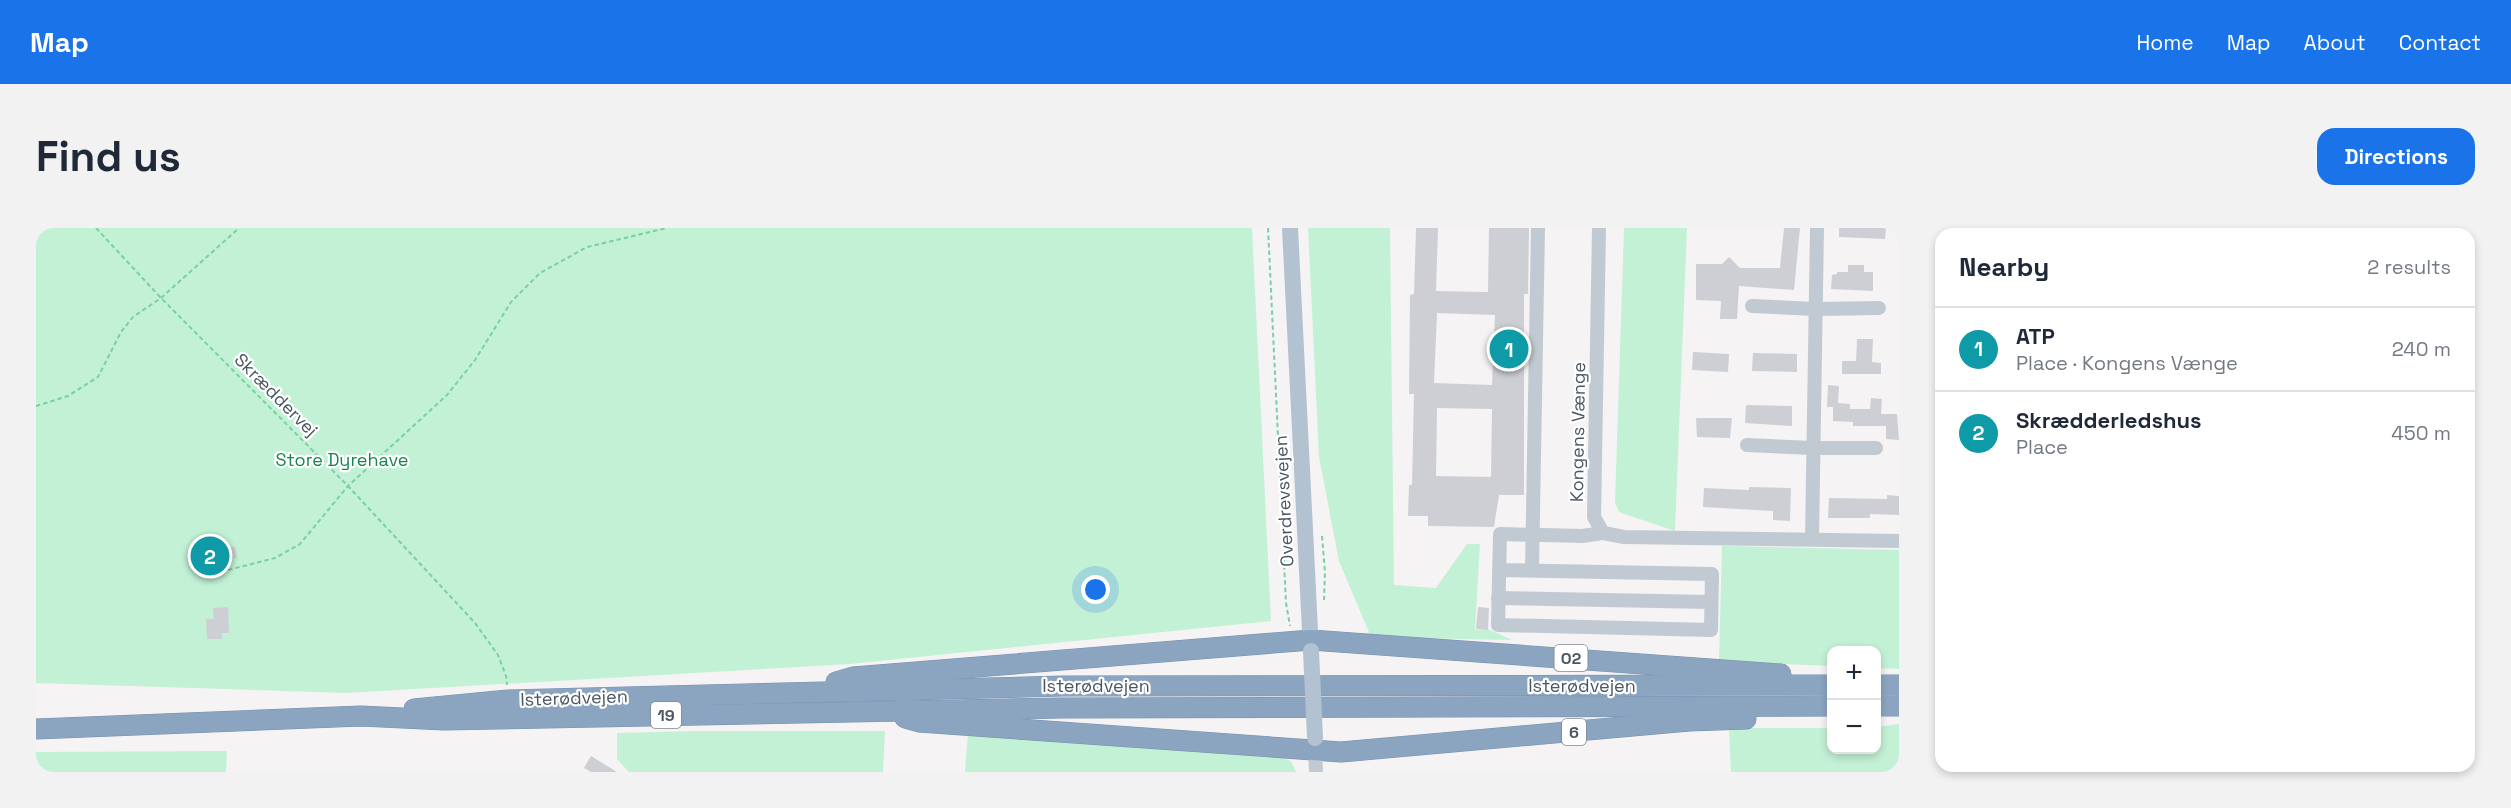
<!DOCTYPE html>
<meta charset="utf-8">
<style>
:root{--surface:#fff;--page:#f2f2f3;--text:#1f2937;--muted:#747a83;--line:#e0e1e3;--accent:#1a73e8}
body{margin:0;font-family:"Space Grotesk",sans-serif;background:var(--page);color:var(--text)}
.controls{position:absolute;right:18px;bottom:18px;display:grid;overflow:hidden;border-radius:12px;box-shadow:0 3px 9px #0003}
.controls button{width:54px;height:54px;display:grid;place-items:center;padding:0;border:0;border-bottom:2px solid var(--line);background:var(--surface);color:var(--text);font:30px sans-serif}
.you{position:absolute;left:1060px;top:362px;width:21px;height:21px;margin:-15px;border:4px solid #fff;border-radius:50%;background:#1a73e8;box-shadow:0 0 0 9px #1a73e833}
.badge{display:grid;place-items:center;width:39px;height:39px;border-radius:50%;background:var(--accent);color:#fff;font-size:20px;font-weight:700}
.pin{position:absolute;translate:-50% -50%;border:3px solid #fff;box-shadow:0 2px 6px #0006}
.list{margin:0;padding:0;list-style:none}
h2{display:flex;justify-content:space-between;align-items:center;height:78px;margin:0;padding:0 24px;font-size:26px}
h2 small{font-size:20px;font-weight:400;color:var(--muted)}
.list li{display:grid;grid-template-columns:39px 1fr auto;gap:18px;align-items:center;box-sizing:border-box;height:84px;padding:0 24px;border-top:2px solid var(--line)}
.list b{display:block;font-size:22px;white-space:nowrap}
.list p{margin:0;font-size:20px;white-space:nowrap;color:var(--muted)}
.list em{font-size:20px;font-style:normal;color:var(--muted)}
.map{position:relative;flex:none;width:1863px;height:544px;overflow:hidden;border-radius:18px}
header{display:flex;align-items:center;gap:36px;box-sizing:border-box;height:84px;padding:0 30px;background:var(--accent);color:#fff}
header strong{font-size:28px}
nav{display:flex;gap:33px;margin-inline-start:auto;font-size:21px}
.intro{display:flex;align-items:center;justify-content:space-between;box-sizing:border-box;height:144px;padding:0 36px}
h1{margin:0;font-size:42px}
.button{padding:15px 27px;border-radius:18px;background:var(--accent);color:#fff;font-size:21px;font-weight:700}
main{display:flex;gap:36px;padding:0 36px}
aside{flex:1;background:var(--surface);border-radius:18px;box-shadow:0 3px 9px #0003}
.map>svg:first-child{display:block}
.green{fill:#c3f1d5}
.building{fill:#cdcfd5;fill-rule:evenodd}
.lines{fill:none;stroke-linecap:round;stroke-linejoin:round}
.highway-casing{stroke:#7690ad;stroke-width:21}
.path{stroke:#7ad0a6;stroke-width:2;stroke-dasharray:4.5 3;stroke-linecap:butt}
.minor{stroke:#c1cad2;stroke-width:14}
.major{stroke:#b3c2d1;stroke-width:16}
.highway{stroke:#8ba5c1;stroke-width:20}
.major-bridge{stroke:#b3c2d1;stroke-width:16}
.labels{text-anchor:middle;stroke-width:4.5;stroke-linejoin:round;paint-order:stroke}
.shield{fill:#fff;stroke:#808990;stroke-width:1.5}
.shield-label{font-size:16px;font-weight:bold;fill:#4a5661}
.street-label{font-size:18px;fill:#4a5661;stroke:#fff}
.park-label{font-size:18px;fill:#17864f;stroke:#fff}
</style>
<header>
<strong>Map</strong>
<nav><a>Home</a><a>Map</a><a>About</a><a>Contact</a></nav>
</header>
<div class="intro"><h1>Find us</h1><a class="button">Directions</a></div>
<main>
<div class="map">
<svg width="1863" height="544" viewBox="0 0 1863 544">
<rect width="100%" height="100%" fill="#f5f3f3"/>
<g class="green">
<path d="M0 0H1216L1235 393 814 436 309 465 0 455Z"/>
<path d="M1272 0H1354L1358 357 1400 360 1431 316H1444L1439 402 1452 401 1476 412 1335 409 1303 333 1283 229Z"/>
<path d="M1588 0H1651L1639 303 1583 284 1579 274Z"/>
<path d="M1686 318 1863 322V441L1841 440 1840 422H1796L1795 438 1683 433Z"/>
<path d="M1863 496V544H1695L1693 500H1795L1796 522H1840L1841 499Z"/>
<path d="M658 503H849L847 544H593L581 531V505Z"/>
<path d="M932 505 1247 530 1255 533 1260 544H929Z"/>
<path d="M191 523 190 544H0V524Z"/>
</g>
<g class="building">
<path d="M1380 0H1402L1400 63 1452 64 1453 0H1493L1492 66H1488V267H1463L1458 299 1392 298V288H1372L1373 257H1376L1378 166H1373L1374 67 1378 66ZM1401 85 1459 87 1456 157 1398 155ZM1401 180 1456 181 1455 249 1400 248Z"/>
<path d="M1748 0H1764L1758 62 1703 58 1701 91H1684L1685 73 1660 72V36H1686L1693 29 1704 40H1744Z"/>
<path d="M1803 0H1850L1849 11 1803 9Z"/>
<path d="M1812 37H1828V44H1837V63L1795 61 1796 47 1801 46V44H1812Z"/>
<path d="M1821 111H1837L1836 134 1845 135V146H1806V133H1820Z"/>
<path d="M1657 124 1693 126 1692 144 1656 142Z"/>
<path d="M1717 125 1761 126V144L1716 143Z"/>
<path d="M1792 157 1803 158 1802 175 1814 176V181H1834L1835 170 1846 171 1845 186H1861L1863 212 1850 211V198H1817V194L1797 193V179H1791Z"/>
<path d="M1712 177 1756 178V198L1709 195 1710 178Z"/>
<path d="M1660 190H1696L1694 210 1661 209Z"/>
<path d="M1713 259 1755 260 1754 293 1737 292V283L1667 279 1668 260 1713 262Z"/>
<path d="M1851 267 1863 268V287L1834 286V290H1792L1793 270 1851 271Z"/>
<path d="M199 319 201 330 181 332V336L168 337 167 321Z"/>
<path d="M192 379 193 405H186V411H171L170 391H178L177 380Z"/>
<path d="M1442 379 1453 380 1452 402 1440 401Z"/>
<path d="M555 528 581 544H555L548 540Z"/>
</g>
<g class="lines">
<defs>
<g id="highway">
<path d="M800 454 817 449 1275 412 1745 446"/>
<path d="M1840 457H1863"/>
<path d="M1840 478H1863"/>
<path d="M378 481 472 472 1027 458 1796 457"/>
<path d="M869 490 883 494 1305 524 1653 493 1710 491"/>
<path d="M0 501 325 488 408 492 1025 480 1796 478"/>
</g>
</defs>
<use href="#highway" class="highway-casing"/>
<g class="path">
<path d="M60 0 125 70 312 258 439 395 462 427 470 448 471 457"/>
<path d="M1232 0 1250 375 1254 398"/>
<path d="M0 178 32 168 62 149 85 104 97 89 125 70 203 0"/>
<path d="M1286 308 1289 344 1288 372"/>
<path d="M192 342 239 330 264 316 312 258 411 167 439 132 475 74 504 45 551 19 631 0"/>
</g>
<g class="minor">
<path d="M1563 0 1558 289 1567 305"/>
<path d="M1716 78 1780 81 1843 80"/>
<path d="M1711 217 1776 220H1840"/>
<path d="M1776 311 1781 0"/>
<path d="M1463 342 1676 346 1675 402 1462 397 1464 306 1546 308 1567 305 1588 309 1863 313"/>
<path d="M1496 342 1502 0"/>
<path d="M1462 370 1675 374"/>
<path d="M1279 523 1280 544"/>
</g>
<path class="major" d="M1254 0 1275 423"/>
<use href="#highway" class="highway"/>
<path class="major-bridge" d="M1275 423 1279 510"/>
</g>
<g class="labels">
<g class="shield">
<rect x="1518.5" y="417" width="33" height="26" rx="4.5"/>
<rect x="615" y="474" width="30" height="26" rx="4.5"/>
<rect x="1526" y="491" width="24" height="26" rx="4.5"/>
</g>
<g class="shield-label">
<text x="1535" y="436">O2</text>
<text x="630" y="493">19</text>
<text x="1538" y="510">6</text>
</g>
<g class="street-label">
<text transform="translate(240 167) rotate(45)" y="6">Skræddervej</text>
<text transform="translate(1542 204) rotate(-89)" y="6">Kongens Vænge</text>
<text transform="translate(1248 273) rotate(-93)" y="6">Overdrevsvejen</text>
<text x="1060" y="464">Isterødvejen</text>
<text x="1546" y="464">Isterødvejen</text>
<text transform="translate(538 470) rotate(-2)" y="6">Isterødvejen</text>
</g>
<g class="park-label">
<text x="306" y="238">Store Dyrehave</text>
</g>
</g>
</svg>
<div class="controls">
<button>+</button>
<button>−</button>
</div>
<div class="you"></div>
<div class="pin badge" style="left:1473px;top:121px;background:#0f9aa8">1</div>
<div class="pin badge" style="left:174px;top:328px;background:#0f9aa8">2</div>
</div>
<aside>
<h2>Nearby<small>2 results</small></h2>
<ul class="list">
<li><span class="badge" style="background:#0f9aa8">1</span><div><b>ATP</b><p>Place · Kongens Vænge</p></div><em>240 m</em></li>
<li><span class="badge" style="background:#0f9aa8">2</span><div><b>Skrædderledshus</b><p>Place</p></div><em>450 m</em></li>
</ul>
</aside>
</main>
